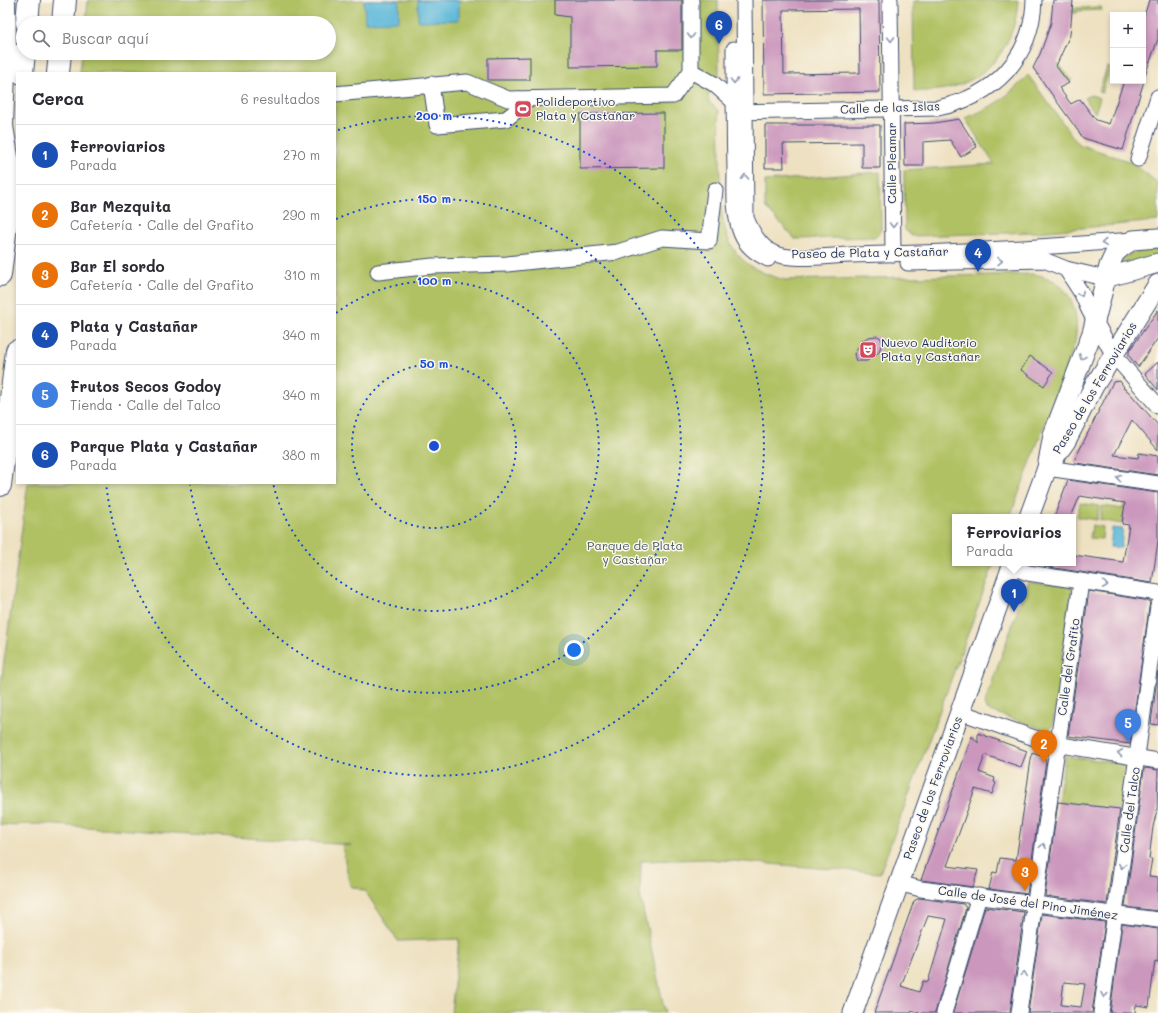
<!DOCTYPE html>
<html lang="es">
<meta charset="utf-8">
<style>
:root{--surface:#fff;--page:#f7f7f7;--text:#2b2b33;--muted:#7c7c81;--line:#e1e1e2;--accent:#db2777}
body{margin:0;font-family:Mali,sans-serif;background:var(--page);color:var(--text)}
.controls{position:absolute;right:12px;top:12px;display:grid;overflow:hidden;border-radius:0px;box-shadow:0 2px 6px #0003}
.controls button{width:36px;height:36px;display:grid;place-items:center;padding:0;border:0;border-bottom:1px solid var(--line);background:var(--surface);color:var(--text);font:20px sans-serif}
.you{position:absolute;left:574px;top:650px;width:14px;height:14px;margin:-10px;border:3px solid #fff;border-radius:50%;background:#1a73e8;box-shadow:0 0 0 6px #1a73e833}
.badge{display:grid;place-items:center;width:26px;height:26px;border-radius:50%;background:var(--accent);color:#fff;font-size:13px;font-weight:700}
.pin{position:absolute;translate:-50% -33px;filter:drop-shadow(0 1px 2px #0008)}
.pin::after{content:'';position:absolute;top:21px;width:14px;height:12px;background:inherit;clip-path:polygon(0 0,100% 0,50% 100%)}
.popup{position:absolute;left:952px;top:514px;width:124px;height:52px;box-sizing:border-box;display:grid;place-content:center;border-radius:0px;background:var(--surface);filter:drop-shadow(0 1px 3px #0005);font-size:13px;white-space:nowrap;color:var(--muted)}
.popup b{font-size:15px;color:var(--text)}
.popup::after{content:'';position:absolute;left:50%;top:100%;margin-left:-8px;border:8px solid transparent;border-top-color:var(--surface)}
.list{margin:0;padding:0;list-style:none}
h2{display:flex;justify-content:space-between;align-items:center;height:52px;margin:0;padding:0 16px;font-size:17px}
h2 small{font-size:13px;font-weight:400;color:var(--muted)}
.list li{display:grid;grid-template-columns:26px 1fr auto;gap:12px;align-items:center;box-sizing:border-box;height:60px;padding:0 16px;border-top:1px solid var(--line)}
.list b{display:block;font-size:15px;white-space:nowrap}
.list p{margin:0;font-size:13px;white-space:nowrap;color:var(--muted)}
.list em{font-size:13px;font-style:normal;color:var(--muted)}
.icon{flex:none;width:22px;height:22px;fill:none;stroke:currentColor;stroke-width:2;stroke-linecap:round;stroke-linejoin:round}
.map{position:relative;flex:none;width:1158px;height:1013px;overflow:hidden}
.search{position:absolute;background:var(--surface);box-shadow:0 2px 6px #0003;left:16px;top:16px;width:320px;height:44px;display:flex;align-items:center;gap:10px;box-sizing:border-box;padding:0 14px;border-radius:22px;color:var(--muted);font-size:15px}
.panel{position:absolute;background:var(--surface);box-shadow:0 2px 6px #0003;left:16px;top:72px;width:320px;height:412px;border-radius:0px}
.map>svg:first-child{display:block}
.green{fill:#b0c164;stroke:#667861}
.water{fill:#5bb8d9;stroke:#3b749c}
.building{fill:#cb97bd;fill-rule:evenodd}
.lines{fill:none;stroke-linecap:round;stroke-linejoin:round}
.minor-casing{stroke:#3b4a6d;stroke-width:17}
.major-casing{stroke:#3b4a6d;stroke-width:21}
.highway-casing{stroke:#3b4a6d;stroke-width:24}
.minor{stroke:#fff;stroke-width:15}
.major{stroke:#fff;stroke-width:19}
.highway{stroke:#fff;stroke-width:22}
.oneway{stroke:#8d97ae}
.ring{fill:none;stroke:#1d4ed8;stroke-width:2;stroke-dasharray:2 4}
.labels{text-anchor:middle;stroke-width:3;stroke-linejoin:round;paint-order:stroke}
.poi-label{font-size:12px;fill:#1b2f5e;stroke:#fbf7ec;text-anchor:start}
.street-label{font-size:12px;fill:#1b2f5e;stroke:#fbf7ec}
.park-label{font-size:12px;fill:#485b60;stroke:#fbf7ec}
.centre{fill:#1d4ed8;stroke:#fbf7ec;stroke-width:2}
.ring-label{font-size:12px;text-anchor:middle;font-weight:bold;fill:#1d4ed8;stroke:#fbf7ec;stroke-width:3;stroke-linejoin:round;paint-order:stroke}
</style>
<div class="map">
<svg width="1158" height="1013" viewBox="0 0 1158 1013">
<rect width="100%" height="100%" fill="#fbf7ec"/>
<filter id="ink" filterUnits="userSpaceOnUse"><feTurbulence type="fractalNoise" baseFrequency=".025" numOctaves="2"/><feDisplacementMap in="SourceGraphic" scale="8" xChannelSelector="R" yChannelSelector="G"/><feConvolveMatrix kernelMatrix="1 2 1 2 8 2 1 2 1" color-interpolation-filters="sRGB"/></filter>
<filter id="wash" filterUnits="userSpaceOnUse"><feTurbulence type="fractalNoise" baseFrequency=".012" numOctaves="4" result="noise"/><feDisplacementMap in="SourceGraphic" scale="16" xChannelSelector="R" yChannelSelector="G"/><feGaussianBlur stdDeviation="0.9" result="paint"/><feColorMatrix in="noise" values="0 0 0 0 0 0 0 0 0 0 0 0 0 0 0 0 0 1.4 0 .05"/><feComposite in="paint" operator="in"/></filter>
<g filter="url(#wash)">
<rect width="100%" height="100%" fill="#eee1c1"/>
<g class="green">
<path d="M88 0H718L719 76 708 96 709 102 719 111C720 133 720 156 720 178 721 233 726 265 785 280L1032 274C1070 278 1082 312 1074 346L1010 517H955V563H994L880 873 708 859 641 861 640 895 665 1013H451L459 939 398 941 365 891 350 886 342 846 351 845 41 824 0 825V691L28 483H335V73H80L82 53H329V23H86Z"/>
<path d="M1018 0C1016 40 993 76 953 87 940 91 927 91 914 91L913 1Z"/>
<path d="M1101 7 1102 10 1077 11V13H1073V8Z"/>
<path d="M1058 63 1072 80 1069 82 1057 66Z"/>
<path d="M1107 67 1110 68 1102 93 1099 92Z"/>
<path d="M1028 75 1078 144 1131 162 1158 183V221L1037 232 912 236 905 230 904 170 994 164 965 118C991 109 1010 95 1028 75Z"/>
<path d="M1091 95 1100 98 1095 113 1084 98Z"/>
<path d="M880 172 881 230 876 237 795 239 765 207V181Z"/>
<path d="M1158 246V256L1121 269 1120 262C1130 251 1143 248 1158 246Z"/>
<path d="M1080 503 1099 506 1097 520 1077 517Z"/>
<path d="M1124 503 1131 504 1130 516H1123L1122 524 1100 520 1102 506 1123 509Z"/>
<path d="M1092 525 1103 527 1102 539 1090 538Z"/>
<path d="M1028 581 1071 587 1072 589 1053 725 1048 731 987 710 984 705Z"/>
<path d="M1065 756 1128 764 1122 810 1058 802Z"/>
</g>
<g class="water">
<path d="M364 0H399V21L365 22Z"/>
<path d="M418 0H459V20L418 21Z"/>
<path d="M1112 528 1123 529 1121 548 1110 547Z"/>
</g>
<g id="blocks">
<g class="building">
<path d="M555 0H682V50H657V66L570 67V17L555 15Z"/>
<path d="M763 0H879L880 92 764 94ZM859 9 860 73 784 74 783 10Z"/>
<path d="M1053 0H1073L1070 35 1056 66 1069 83 1059 88 1071 104 1080 99 1096 120 1109 124 1124 81H1144L1123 150 1083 138 1033 68 1040 54 1051 23Z"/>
<path d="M1149 0H1158V39L1144 78 1143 20Z"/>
<path d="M530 57V80H488V58Z"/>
<path d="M664 113V168L580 169V114Z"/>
<path d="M959 119 977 147 961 157 950 140 923 142V166H905L904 124 934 123Z"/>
<path d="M765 125H880V168H862V143L783 144 784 168H765Z"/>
<path d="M1158 310V338L1138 367 1129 356V351Z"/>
<path d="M877 336 881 338 882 342 879 352 867 361H856L854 354 862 341 868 337Z"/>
<path d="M1030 356 1053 372 1044 386 1021 370Z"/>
<path d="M1158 362V390L1145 374Z"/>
<path d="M1120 381 1124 387 1123 388 1128 391 1158 425V450L1132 420 1114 455 1138 458 1139 453 1158 456V475L1076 463 1074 461 1113 382Z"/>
<path d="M1068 480 1158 493V541L1152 583 1048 567V563H1073V555L1123 562 1129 525 1122 524 1125 503 1080 496 1071 517H1054Z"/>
<path d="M1089 591 1150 601 1130 744 1068 736Z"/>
<path d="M1158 671V725L1151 724Z"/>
<path d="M978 733 1027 751 1021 767 985 755 979 772 995 778 994 782 996 783 992 794 975 789 947 866 978 870 973 887 921 880 972 736 978 743Z"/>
<path d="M1032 753 1044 757 1046 761 1027 894 989 889 993 872 997 873 1000 858 1016 860Z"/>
<path d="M1146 768 1158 770 1157 810 1153 827 1149 859H1152L1149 876 1158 877V911L1125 907 1144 769Z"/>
<path d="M1058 802 1120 809 1107 904 1045 896Z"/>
<path d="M919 898 963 904 966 908 935 1013H919L912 1011 911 1013H874L914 901ZM928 916 947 919 928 982 923 981 919 992 901 986Z"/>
<path d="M985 907 1024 912 1010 1013H953Z"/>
<path d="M1042 914 1105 922 1092 1013H1028ZM1064 982 1085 984 1081 1007 1061 1005Z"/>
<path d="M1122 924 1158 929V961L1155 960 1149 1007 1136 1005 1135 1013H1110Z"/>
</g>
</g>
</g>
<g filter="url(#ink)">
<use href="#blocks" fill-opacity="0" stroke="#3b4a6d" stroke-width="1"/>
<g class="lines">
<defs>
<g id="minor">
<path d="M744 0 746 218C752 232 759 246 773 253 793 262 830 255 852 255 946 253 1039 248 1133 240"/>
<path d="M890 0 893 254"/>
<path d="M734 49C734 89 734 129 735 169 735 189 733 213 741 233 746 246 756 253 768 259"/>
<path d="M691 71 714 84 734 102"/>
<path d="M431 84 437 125 506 119 516 111 518 99"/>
<path d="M335 94 467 82 508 99 673 96 691 71V0"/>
<path d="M736 112 938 108C994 96 1032 59 1034 0"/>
<path d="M1138 159 1158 97"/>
<path d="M908 263 1044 260 1066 269 1105 278"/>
<path d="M1066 269 1082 294 1089 310 1113 354 1158 406"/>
<path d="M378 272 433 266 507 264 618 252 662 238 709 241 715 190"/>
<path d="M1047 468 1158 484"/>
<path d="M1012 567 1028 573 1158 593"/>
<path d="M960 712 1049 743 1158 761"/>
<path d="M898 883 921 889 1158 920"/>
<path d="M944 1013 979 896"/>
<path d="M1019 1013 1081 582"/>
<path d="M1101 1013 1158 606"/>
</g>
<g id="major">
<path d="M1105 278 1158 263"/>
<path d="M1047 468 1053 435 1092 333 1109 266 1115 253 1122 247 1133 240 1158 238"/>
<path d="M1029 517 1047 468 1066 441 1094 386 1158 284"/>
<path d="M853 1013 1013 563"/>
</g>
<g id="highway">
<path d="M4 0 5 46 2 126 11 181"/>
<path d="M27 23 29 0"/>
<path d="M63 23 65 0"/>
<path d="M22 73 24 53"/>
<path d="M58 73 60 53"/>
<path d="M0 275 13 167"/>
<path d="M0 485 17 351"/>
</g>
</defs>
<use href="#minor" class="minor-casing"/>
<use href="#major" class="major-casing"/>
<use href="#highway" class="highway-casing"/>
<use href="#minor" class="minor"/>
<use href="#major" class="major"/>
<use href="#highway" class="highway"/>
</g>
<defs><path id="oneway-chevron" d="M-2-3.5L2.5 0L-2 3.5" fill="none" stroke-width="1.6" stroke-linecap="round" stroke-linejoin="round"/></defs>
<g class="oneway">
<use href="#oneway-chevron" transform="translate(691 36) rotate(90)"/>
<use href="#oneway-chevron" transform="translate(891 39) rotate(89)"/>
<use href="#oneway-chevron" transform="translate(734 81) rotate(90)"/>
<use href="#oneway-chevron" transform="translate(745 177) rotate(-91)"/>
<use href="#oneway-chevron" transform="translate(893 225) rotate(90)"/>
<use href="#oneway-chevron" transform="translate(1104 243) rotate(175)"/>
<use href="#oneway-chevron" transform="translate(1000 261) rotate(-1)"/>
<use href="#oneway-chevron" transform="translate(1081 294) rotate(62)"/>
<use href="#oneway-chevron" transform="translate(1082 357) rotate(112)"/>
<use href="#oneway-chevron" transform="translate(1119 478) rotate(-172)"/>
<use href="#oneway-chevron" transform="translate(1105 585) rotate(8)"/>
<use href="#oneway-chevron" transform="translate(1120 753) rotate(-172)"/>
<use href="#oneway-chevron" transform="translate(1043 846) rotate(-82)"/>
<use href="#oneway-chevron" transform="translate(1122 866) rotate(98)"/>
<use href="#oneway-chevron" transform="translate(1024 974) rotate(-82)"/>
<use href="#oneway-chevron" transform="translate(1104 995) rotate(99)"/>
</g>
</g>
<g class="ring">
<circle cx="434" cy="446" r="82"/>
<path d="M336 313A165 165 0 1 1 273 483"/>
<path d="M336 219A247 247 0 1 1 190 485"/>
<path d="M338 130A330 330 0 1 1 106 483"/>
</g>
<defs>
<symbol id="stadium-square" viewBox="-11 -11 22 22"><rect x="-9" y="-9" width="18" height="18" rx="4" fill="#d1495b" stroke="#fbf7ec"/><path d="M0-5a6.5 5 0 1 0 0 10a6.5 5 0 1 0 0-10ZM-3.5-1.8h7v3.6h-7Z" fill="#fff"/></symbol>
<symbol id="theatre-square" viewBox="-11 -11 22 22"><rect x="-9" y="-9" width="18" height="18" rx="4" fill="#d1495b" stroke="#fbf7ec"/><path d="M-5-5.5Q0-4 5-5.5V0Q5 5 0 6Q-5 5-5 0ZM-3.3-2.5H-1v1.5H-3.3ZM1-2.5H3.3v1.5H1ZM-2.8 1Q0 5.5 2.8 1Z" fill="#fff"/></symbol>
</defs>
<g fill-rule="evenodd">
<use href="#stadium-square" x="513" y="99" width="20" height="20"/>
<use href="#theatre-square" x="858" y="340" width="20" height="20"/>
</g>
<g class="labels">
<g class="poi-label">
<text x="536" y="106">Polideportivo<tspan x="536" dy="14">Plata y Castañar</tspan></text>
<text x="881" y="347">Nuevo Auditorio<tspan x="881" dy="14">Plata y Castañar</tspan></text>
</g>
<g class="street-label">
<text transform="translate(890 108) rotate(-2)" y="4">Calle de las Islas</text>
<text transform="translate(892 163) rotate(-90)" y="4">Calle Pleamar</text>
<text transform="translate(870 253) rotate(-1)" y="4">Paseo de Plata y Castañar</text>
<text transform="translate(1095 388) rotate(-59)" y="4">Paseo de los Ferroviarios</text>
<text transform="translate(1069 667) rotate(-82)" y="4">Calle del Grafito</text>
<text transform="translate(933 788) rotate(-70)" y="4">Paseo de los Ferroviarios</text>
<text transform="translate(1130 810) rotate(-82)" y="4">Calle del Talco</text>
<text transform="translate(1028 903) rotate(8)" y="4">Calle de José del Pino Jiménez</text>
</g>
<g class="park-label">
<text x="635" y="550">Parque de Plata<tspan x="635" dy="14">y Castañar</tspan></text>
</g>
</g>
<circle cx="434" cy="446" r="6" class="centre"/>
<g class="ring-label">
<text x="434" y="120">200 m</text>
<text x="434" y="203">150 m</text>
<text x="434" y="285">100 m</text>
<text x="434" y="368">50 m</text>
</g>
</svg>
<div class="controls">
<button>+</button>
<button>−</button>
</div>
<div class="you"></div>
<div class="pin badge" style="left:1014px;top:612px;background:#1a4fb4">1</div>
<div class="popup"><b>Ferroviarios</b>Parada</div>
<div class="pin badge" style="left:1044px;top:763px;background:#e8710a">2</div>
<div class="pin badge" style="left:1025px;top:891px;background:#e8710a">3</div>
<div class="pin badge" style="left:978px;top:272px;background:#1a4fb4">4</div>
<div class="pin badge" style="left:1128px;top:742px;background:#3f7fe0">5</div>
<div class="pin badge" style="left:719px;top:44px;background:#1a4fb4">6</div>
<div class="search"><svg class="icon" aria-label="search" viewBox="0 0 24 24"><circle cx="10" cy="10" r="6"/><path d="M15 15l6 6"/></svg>Buscar aquí</div>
<section class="panel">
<h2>Cerca<small>6 resultados</small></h2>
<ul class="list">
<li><span class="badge" style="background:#1a4fb4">1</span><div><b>Ferroviarios</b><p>Parada</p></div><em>270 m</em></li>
<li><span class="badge" style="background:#e8710a">2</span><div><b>Bar Mezquita</b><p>Cafetería · Calle del Grafito</p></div><em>290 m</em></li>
<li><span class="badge" style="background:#e8710a">3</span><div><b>Bar El sordo</b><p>Cafetería · Calle del Grafito</p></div><em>310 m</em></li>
<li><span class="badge" style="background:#1a4fb4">4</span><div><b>Plata y Castañar</b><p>Parada</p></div><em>340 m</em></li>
<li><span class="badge" style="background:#3f7fe0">5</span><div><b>Frutos Secos Godoy</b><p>Tienda · Calle del Talco</p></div><em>340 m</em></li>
<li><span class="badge" style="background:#1a4fb4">6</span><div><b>Parque Plata y Castañar</b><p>Parada</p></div><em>380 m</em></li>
</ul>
</section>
</div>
